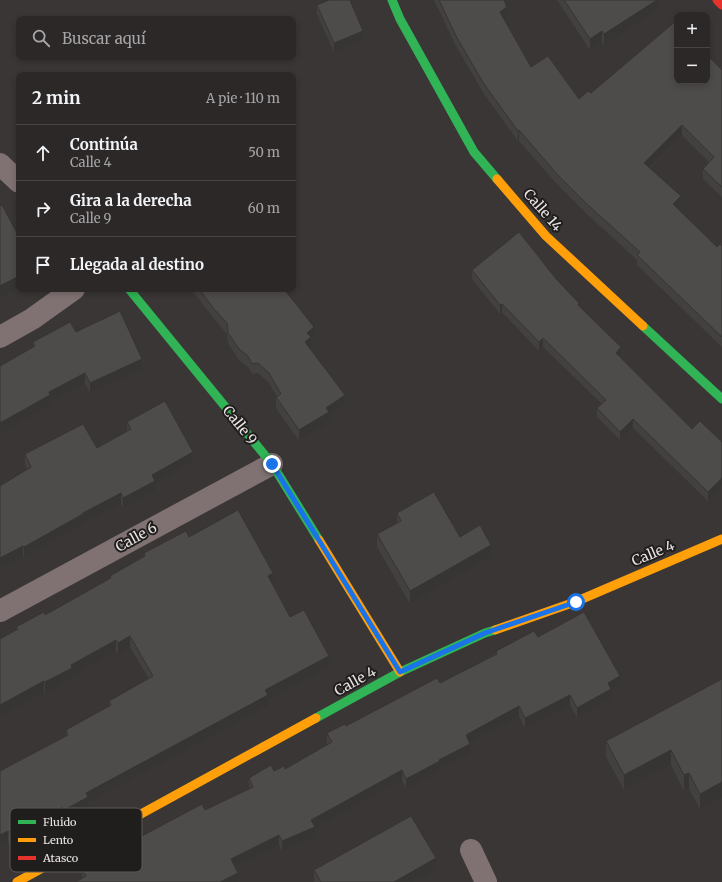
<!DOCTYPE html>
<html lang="es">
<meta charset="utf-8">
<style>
:root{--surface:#2c2828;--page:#383434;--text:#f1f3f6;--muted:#a6a6a8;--line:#484445}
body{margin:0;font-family:Merriweather,serif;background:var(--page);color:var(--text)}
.controls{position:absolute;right:12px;top:12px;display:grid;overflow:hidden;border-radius:8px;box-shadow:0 2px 6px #0003}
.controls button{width:36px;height:36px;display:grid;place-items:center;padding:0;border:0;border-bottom:1px solid var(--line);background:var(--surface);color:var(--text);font:20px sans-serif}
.stop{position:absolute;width:12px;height:12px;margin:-9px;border:3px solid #1a73e8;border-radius:50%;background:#fff}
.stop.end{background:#1a73e8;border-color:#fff;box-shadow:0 1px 4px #0008}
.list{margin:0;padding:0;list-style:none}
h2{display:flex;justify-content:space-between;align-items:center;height:52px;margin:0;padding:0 16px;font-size:17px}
h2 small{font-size:13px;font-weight:400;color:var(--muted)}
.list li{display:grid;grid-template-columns:26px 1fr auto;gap:12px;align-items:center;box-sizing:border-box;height:56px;padding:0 16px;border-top:1px solid var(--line)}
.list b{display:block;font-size:15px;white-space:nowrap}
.list p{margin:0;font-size:13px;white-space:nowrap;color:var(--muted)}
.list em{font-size:13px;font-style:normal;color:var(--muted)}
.icon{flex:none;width:22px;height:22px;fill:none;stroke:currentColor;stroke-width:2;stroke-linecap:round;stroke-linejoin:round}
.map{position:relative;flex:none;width:722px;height:882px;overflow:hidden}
.search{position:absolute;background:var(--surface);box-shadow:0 2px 6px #0003;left:16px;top:16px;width:280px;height:44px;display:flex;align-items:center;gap:10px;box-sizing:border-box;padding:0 14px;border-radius:8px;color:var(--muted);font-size:15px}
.panel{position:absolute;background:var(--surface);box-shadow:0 2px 6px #0003;left:16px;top:72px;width:280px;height:220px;border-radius:8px}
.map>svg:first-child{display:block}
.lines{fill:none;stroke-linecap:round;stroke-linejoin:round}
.street{stroke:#807272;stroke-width:22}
.fast{stroke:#30b455;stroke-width:9}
.slow{stroke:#ff9f0a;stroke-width:9}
.jam{stroke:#e5322d;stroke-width:9}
.wall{fill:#434040}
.shaded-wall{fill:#373434}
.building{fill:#4e4b4b;stroke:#373434}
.route{stroke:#1a73e8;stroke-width:5}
.labels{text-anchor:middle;stroke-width:4;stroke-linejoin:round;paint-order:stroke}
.street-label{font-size:14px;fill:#e9e4e4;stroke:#201d1d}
.key{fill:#201d1d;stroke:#5c5959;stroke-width:1}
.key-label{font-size:11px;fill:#e9e4e4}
</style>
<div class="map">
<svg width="722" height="882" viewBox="0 0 722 882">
<rect width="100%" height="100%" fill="#3a3636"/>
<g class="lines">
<g class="street">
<path d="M0 164 19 182"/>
<path d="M0 337 32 319 74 289"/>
<path d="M0 611 272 464"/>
<path d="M471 850 486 882H485"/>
</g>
<g class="fast">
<path d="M392 0 400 19 474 152 497 179"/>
<path d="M129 289 272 464 319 540"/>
<path d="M643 326 722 399"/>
<path d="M316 718 400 672 485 633 495 630"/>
</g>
<g class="slow">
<path d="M497 179 546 236 643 326"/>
<path d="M319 540 400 672"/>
<path d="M495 630 575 602 722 539"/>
<path d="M17 882 316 718"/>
</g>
<path class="jam" d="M717 0 722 5"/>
</g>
<g class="wall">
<path d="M434 0H504L507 18 504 20 531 67 579 99 591 93 677 81 722 70V197L703 179V169L709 162 682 135 650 168 681 206 678 209 717 247 722 246V347L637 265V260L589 216 557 184 519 141H518L484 94 456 46Z"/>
<path d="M557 0H659V5H658V10L604 45 602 42 590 50Z"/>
<path d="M317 5 363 40 334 52 317 14Z"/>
<path d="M472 270 557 280 621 356 620 357 692 429 722 442V486L708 501 633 428 620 440 597 417V408L602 404 543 347 539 351 502 312 500 314 472 279Z"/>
<path d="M191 289H284L314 337 311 340V348L310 349 345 405 329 417V423L299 441 276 408V397H277L269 383 258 373 252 374 248 367 239 360 228 343 227 334 215 320Z"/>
<path d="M76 332 142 369 90 393 85 383 50 402V405L33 348V342Z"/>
<path d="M127 422 193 462 155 484V491L123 508 121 504 83 522V524L24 557 23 556 0 568V486L27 469 25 465V454L97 448 127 432Z"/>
<path d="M397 513 491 557 410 604 377 547V534L397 523Z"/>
<path d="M189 537 273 584 290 617 329 667 268 700V706L88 803V808L64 821 62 818 11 847 8 842 0 846V771L66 736V730L109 706V701L149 679 130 647 118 654 116 651 72 676V679L45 693 44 692 0 716V639L16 630V627L45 615 110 578V576L144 556V553Z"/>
<path d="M538 637 620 686 611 691V699L577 718 570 705 525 728 519 716 470 743V754L440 769V771L406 789 402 780 315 828V837L282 851 279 845 235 867 238 882 82 879V868L249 789V778L274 771 285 769 328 745 327 743V733L346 726 440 683 496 654V651Z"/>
<path d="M722 679V798L700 809 689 789 684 791 671 765 624 790 606 757V741Z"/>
<path d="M314 870H436L413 882H314Z"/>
</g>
<g class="shaded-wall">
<path d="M656 0H659L658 10 604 45V34Z"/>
<path d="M507 7V18L500 22V12Z"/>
<path d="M363 31V40L334 52V43Z"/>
<path d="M602 31V42L590 50V39Z"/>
<path d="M682 125V135L644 173V163Z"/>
<path d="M519 130V141H518V131Z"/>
<path d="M681 196V206L673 214V204Z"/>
<path d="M19 276V287L0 297V286Z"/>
<path d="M502 304V312L500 314V305Z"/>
<path d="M314 327V337L311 340V348L305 353V342L307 333Z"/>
<path d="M543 338V347L539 351V342Z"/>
<path d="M621 347V356L616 361V353Z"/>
<path d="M142 359V369L90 393V383Z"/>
<path d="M85 373V383L50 402V405L0 433V423L49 392Z"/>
<path d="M345 395V405L329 417V423L299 441V430L326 408Z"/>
<path d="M633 419V428L620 440V432Z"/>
<path d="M193 452V462L155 484V491L123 508V498L152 475Z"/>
<path d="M722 478V486L708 501V492Z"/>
<path d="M121 493V504L83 522V524L24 557V547L83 513Z"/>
<path d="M491 545V557L410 604V591Z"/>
<path d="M23 546V556L0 568V558Z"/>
<path d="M273 573V584L268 576Z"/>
<path d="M130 636V647L118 654V643Z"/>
<path d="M116 640V651L72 676V679L45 693V682L71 665Z"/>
<path d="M329 656V667L268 700V706L88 803V808L64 821V810L86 793 265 690Z"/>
<path d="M620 676V686L611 691V699L577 718V708L608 683Z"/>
<path d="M44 681V692L0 716V705Z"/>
<path d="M570 695V705L525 728V718Z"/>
<path d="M519 706V716L466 745V735Z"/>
<path d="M470 744V754L440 769V771L406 789V779L439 760Z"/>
<path d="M671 750V765L624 790V775Z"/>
<path d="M402 770V780L315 828V837L282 851V841L311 820Z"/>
<path d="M689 773V789L684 791V775Z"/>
<path d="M722 782V798L700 809V794Z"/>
<path d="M62 807V818L11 847V836Z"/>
<path d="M8 831V842L0 846V835Z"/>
<path d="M279 835V845L231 869V859Z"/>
<path d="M436 858V870L413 882H394Z"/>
<path d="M238 873V882H220Z"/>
</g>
<g class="building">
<path d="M329 0H350L363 31 334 43 317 5Z"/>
<path d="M439 0H504L507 7 500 12 531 67 548 56 579 99 588 91 591 93 676 21 677 22V81H707V55L722 70V187L703 169 714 157 682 125 644 163 681 196 673 204 717 247 720 244 722 246V337L637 255 640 252 589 206 557 174 519 130 518 131 484 84 456 36Z"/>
<path d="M564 0H657L604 34 602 31 590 39Z"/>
<path d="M2 205 18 235H19V276L0 286V206Z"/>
<path d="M519 232 557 280 579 303 578 305 621 347 616 353 692 429 700 421 722 442V478L708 492 633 419 620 432 597 408 606 400 543 338 539 342 502 304 500 305 472 270Z"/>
<path d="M199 289H284L314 327 307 333 311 337 305 342 345 395 326 408 329 412 299 430 276 397 281 394 269 373 258 363 252 364 248 356 239 349 228 333 227 323 215 310Z"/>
<path d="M120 311 142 359 90 383 85 373 49 392 50 395 0 423V366L35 346 33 342 70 322 76 332Z"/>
<path d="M165 401 193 452 152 475 155 481 123 498 121 493 83 513V514L24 547 23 546 0 558V486L31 467 25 454 83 424 97 448 131 429 127 422Z"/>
<path d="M434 492 460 537 480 525 491 545 410 591 377 534 401 521 397 513Z"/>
<path d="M238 510 273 573 268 576 290 617 304 610 329 656 265 690 268 695 86 793 88 797 64 810 62 807 11 836 8 831 0 835V771L68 735 66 730 111 705 109 701 153 676 130 636 118 643 116 640 71 665 72 668 45 682 44 681 0 705V639L18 629 16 627 44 612 45 615 111 578 110 576 145 556 144 553 186 531 189 537Z"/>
<path d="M584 612 620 676 608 683 611 689 577 708 570 695 525 718 519 706 466 735 470 744 439 760 440 761 406 779 402 770 311 820 315 827 282 841 279 835 231 859 238 873 220 882H76L86 876 82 868 202 804 205 810 253 787 249 778 271 765 274 771 284 766 285 769 332 742 327 733 345 724 346 726 437 678 440 683 497 654 496 651 534 631 538 637Z"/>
<path d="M722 679V782L700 794 689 773 684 775 671 750 624 775 606 741Z"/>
<path d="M411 816 436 858 394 882H321L314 870Z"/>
</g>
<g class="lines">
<path class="route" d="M272 464 400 672 485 633 576 602"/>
</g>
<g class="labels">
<g class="street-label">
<text transform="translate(543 210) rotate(49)" y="5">Calle 14</text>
<text transform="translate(240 425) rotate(51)" y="5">Calle 9</text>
<text transform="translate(136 537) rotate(-29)" y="5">Calle 6</text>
<text transform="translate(653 553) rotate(-23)" y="5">Calle 4</text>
<text transform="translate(355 681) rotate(-29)" y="5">Calle 4</text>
</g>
</g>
<rect x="10" y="808" width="132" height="64" rx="6" class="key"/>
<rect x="18" y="820" width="18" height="4" fill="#30b455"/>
<rect x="18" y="838" width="18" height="4" fill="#ff9f0a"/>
<rect x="18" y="856" width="18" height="4" fill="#e5322d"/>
<g class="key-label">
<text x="43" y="826">Fluido</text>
<text x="43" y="844">Lento</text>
<text x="43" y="862">Atasco</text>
</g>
</svg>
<div class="controls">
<button>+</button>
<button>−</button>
</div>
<div class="stop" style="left:576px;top:602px"></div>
<div class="stop end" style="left:272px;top:464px"></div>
<div class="search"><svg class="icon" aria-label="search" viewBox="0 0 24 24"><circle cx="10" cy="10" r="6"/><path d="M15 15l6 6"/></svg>Buscar aquí</div>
<section class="panel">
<h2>2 min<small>A pie · 110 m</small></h2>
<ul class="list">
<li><svg class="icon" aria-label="ahead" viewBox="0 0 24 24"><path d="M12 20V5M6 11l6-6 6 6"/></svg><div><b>Continúa</b><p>Calle 4</p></div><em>50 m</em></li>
<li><svg class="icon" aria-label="right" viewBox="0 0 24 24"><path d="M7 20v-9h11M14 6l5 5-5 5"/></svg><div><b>Gira a la derecha</b><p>Calle 9</p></div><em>60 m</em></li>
<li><svg class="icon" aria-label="arrive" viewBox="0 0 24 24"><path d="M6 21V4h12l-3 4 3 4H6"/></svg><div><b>Llegada al destino</b></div></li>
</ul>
</section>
</div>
